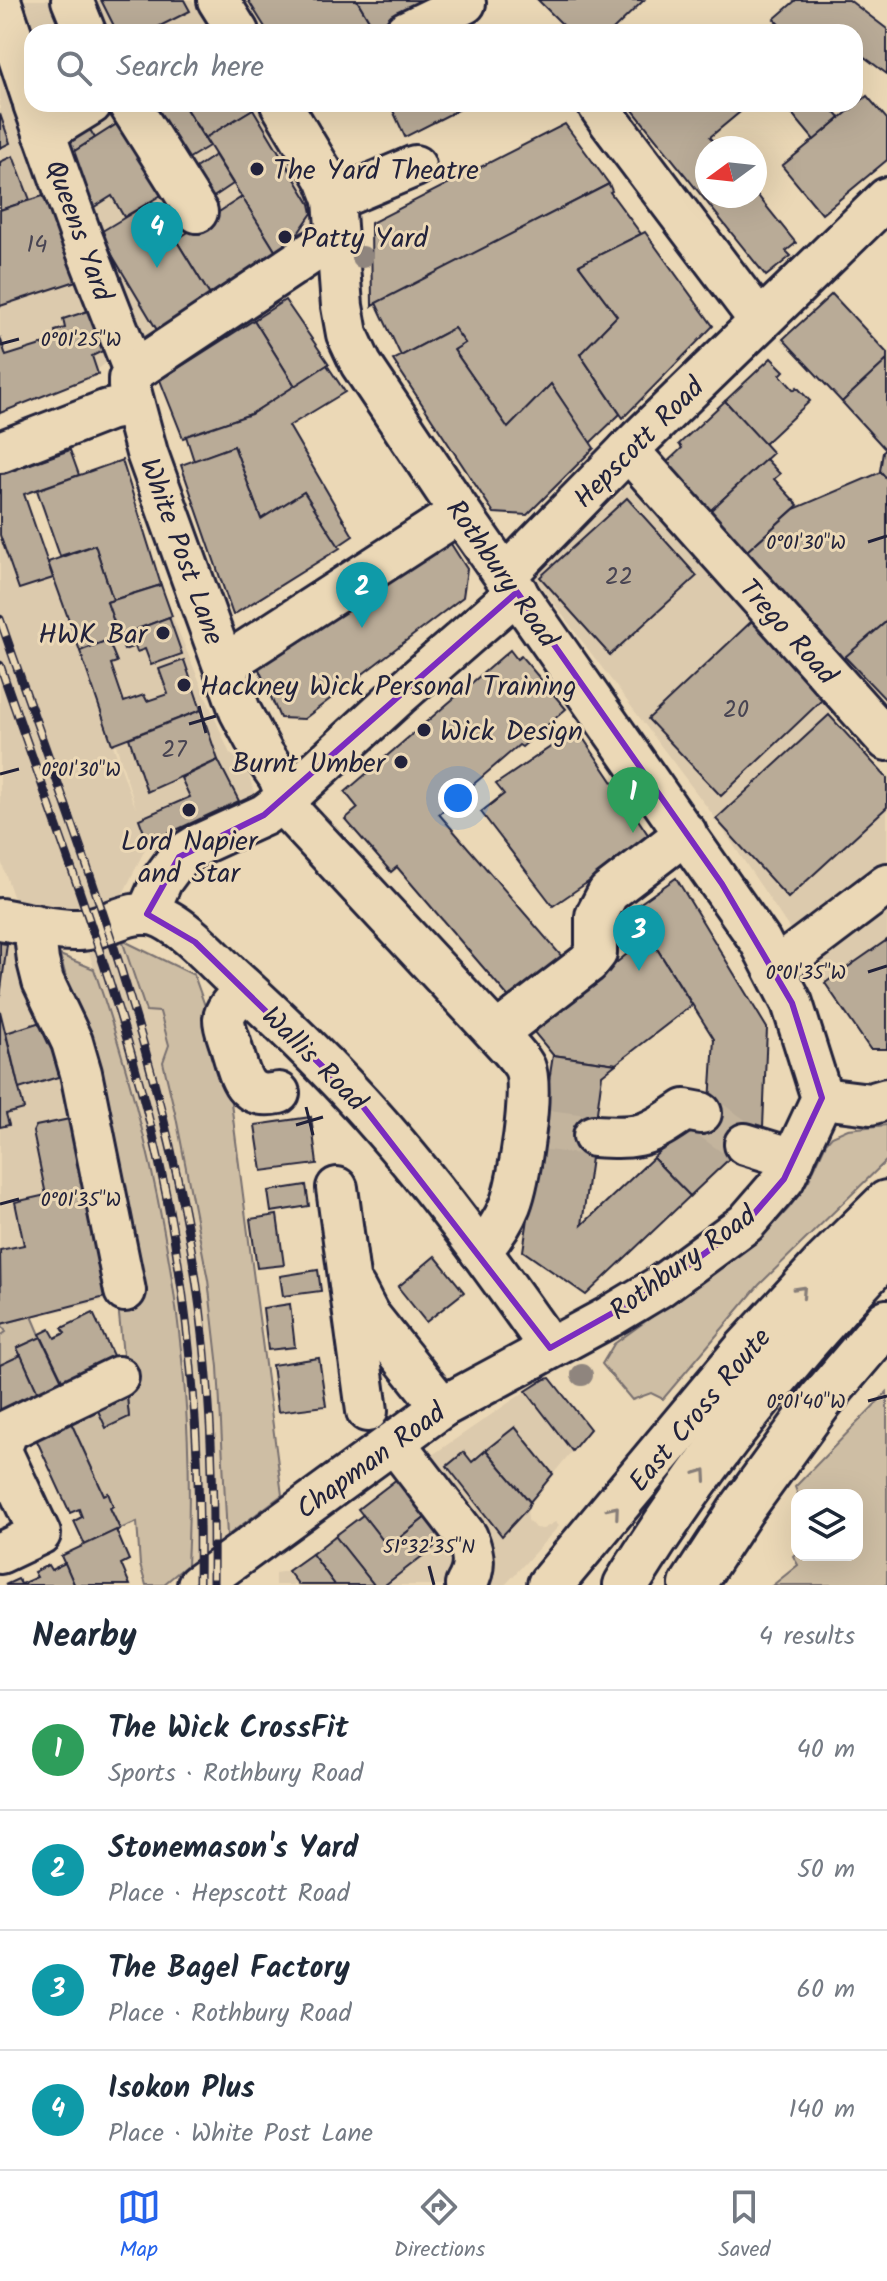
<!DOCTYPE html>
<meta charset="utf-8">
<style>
:root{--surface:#fff;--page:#f6f6f7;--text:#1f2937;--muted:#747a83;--line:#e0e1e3;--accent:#2563eb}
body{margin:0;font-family:Kalam,sans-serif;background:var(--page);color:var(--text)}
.controls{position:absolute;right:24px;bottom:24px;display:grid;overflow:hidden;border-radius:16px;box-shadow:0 8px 32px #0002}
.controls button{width:72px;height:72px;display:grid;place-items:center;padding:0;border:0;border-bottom:2px solid var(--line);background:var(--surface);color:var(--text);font:40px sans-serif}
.compass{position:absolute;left:695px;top:136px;width:72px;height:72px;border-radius:50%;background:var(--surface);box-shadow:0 8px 32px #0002;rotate:255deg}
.you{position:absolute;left:458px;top:798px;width:28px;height:28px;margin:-20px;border:6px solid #fff;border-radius:50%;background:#1a73e8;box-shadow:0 0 0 12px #1a73e833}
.badge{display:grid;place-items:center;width:52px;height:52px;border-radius:50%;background:var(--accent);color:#fff;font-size:26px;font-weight:700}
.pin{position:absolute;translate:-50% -66px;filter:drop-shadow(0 2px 4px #0008)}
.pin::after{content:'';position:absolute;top:42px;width:28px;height:24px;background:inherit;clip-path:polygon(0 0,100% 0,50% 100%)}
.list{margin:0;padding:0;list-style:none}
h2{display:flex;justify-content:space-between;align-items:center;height:104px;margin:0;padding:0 32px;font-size:34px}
h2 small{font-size:26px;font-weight:400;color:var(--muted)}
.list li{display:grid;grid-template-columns:52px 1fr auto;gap:24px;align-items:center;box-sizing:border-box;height:120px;padding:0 32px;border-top:2px solid var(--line)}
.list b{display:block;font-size:30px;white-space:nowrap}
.list p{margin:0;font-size:26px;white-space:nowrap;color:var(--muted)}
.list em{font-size:26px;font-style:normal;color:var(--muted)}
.icon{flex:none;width:44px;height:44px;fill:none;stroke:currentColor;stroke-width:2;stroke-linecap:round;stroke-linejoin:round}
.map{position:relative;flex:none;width:887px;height:1585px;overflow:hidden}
.search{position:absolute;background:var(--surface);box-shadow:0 8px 32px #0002;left:24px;right:24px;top:24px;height:88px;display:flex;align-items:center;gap:20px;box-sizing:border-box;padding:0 28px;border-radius:24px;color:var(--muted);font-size:30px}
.sheet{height:584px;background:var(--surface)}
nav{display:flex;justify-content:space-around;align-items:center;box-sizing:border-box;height:112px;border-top:2px solid var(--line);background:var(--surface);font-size:22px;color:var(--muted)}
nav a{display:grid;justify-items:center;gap:4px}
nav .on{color:var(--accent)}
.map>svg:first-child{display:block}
.built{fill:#dccaad;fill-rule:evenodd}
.green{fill:#cebea4;stroke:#787070;stroke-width:2}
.building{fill:#b9ab97;stroke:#22223b;stroke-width:2}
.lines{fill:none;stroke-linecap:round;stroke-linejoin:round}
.minor-tunnel{stroke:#c3b49d;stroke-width:40;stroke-dasharray:40 20;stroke-linecap:butt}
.minor-casing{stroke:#22223b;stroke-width:46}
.highway-casing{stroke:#22223b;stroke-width:50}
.minor{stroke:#ebd8b6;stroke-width:40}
.highway{stroke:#ebd8b6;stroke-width:44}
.rail-casing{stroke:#22223b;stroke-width:9}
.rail{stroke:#ebd8b6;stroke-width:6;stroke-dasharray:18;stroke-linecap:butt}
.tree{fill:#8f857e}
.oneway{stroke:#867d78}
.marked{fill:none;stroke:#7b2cbf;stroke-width:6;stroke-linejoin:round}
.ticks{fill:none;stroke:#22223b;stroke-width:3}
.poi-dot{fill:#22223b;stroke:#ebd8b6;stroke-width:3}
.labels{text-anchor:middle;stroke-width:6;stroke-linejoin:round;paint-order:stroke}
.number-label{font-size:24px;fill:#484452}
.poi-label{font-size:28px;fill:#22223b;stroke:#ebd8b6;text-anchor:start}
.street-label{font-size:28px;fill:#22223b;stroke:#ebd8b6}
.ticks-label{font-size:20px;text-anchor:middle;fill:#22223b;stroke:#ebd8b6;stroke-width:6;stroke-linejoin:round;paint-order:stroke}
</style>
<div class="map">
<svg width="887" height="1585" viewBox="0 0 887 1585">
<rect width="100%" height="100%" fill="#ebd8b6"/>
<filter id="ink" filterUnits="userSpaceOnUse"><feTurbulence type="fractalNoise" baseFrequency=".0125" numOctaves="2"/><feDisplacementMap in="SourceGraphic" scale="16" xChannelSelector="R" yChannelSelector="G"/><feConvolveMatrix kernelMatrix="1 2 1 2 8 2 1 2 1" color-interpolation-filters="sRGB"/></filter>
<g filter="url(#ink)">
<g class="built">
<path d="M0 0H192L213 32H32V104H260L312 185 319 211 307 235 127 354 113 357 97 370 98 374 0 413Z"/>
<path d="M70 450 79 475 24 495 79 651 172 616 230 754 244 762 256 797 162 854 148 843 123 894 109 903 76 915 15 902 0 858V458L5 472ZM89 677 112 732 136 808 132 799Z"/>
<path d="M628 486 837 708 829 715 887 778V1049H870L716 819 533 576Z"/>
<path d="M122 940 146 1011 160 1012 169 1045 163 1062 176 1117 208 1280 218 1367 227 1536 187 1565 190 1514 187 1416 176 1319 158 1207 128 1075 89 953Z"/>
<path d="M0 942 60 955 97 1090 116 1298 2 1324 6 1333 0 1336Z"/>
<path d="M550 1378 590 1429 530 1502 527 1509 528 1520 535 1528 543 1529 555 1522 559 1526 505 1585H275V1573L288 1571 349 1526 362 1515 358 1509 397 1479 526 1391 545 1379Z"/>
</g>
<g class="green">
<path d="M122 940 194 975 210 1020 230 1095 282 1495 227 1536 218 1367 208 1280 176 1117 163 1062 169 1045 160 1012 146 1011Z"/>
<path d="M60 955 94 969C160 1158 198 1365 187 1565L163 1585H146L140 1565 137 1522 120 1529 110 1508 113 1506 108 1494 104 1495 67 1414 94 1402 129 1417 97 1090Z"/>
<path d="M887 1125V1160L759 1285 663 1399 651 1393 632 1400 602 1364 614 1344 760 1239 789 1208 809 1180 826 1143 832 1136 848 1129Z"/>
<path d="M32 1316 41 1337 17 1348 21 1355 0 1370V1336L6 1332 1 1324Z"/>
<path d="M887 1392V1585H773L798 1565 793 1556 797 1552V1555H857V1495H798L795 1487Z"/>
</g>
<g class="building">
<path d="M101 0H184L190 11 148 32H117Z"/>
<path d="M248 0H357L376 32H268Z"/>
<path d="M357 0H424L430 9 376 32Z"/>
<path d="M538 0H644L611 32H570Z"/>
<path d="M796 0H849L887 29V74L855 50V32H832L826 28 822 32H786L774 19Z"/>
<path d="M867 96 887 119V160L822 214 782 166Z"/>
<path d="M150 104H183L209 146 186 160Z"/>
<path d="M183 104H250L253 109 205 138Z"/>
<path d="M390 104H470L405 137Z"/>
<path d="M628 104H734L740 112 710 137 720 148H707V196H755V192L796 243 786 251 791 256 766 276Z"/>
<path d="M784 104H828L840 118 814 140Z"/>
<path d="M253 109 310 204 312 213 294 239 277 254 205 138Z"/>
<path d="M0 114 10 143 0 148Z"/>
<path d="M84 120 95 138 70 154 59 134Z"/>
<path d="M120 122 163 194 124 217 112 196 91 209 70 154Z"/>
<path d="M565 124 609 184 372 306 371 223Z"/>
<path d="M215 155 233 184 212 198 194 169Z"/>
<path d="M13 156 30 200 0 210V162Z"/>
<path d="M609 184 612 191 610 192 641 234 579 265 617 316 580 354 620 414 590 443 551 384 508 428 454 350 465 343 454 328 401 356 376 303Z"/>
<path d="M55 192 85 278 0 306V210Z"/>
<path d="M242 197 277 254 211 297 176 240Z"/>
<path d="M152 201 211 297 157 330 99 233Z"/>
<path d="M645 232 713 326 623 418 580 354 617 316 579 265Z"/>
<path d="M832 294 887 353V360L842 402 783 339Z"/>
<path d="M285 300 329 364 295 386 254 320Z"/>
<path d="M94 309 109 348 92 356 98 374 0 413V337L6 356 57 340 55 331 65 328 63 319Z"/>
<path d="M254 320 295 386 251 414 183 438 160 380Z"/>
<path d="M454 328 465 343 454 350 508 428 551 384 594 448 527 515 494 513 393 360Z"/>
<path d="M771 358 784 371 780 375 794 390 797 387 810 401 764 444 725 401Z"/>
<path d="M887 360V449L886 450 842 402Z"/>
<path d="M327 365 345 392 289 426 353 536 338 546 304 492 261 519 234 446 194 461 186 436 251 414Z"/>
<path d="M725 401 773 453 710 511 666 463 682 448 679 444Z"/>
<path d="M234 446 261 519 304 492 340 548 233 615 181 465Z"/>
<path d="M887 449V479L880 471 883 452Z"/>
<path d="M70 450 79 475 24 494 53 578 19 589 0 535V458L5 473Z"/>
<path d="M766 459 780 474 774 479 798 505 746 552 710 511Z"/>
<path d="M122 460 161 585 113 600 95 545 60 556 37 490Z"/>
<path d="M880 471 887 479V621L843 659 746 552 794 509 879 473Z"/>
<path d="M627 498 697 576 610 655 540 577Z"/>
<path d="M444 533 467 569 463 597 304 719 280 718 255 660Z"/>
<path d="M95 545 113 600 107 602 119 636 80 651 48 562Z"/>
<path d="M161 585 172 616 119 636 107 602Z"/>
<path d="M169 617 182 654 151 665 145 649 137 652 135 646 124 650 119 636Z"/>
<path d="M752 621 824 698 721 796 648 719Z"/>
<path d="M887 621V701L845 657Z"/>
<path d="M108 640 117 662 111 664 124 702 144 695 147 701 168 694 159 669 184 660 201 710 112 744 80 651Z"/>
<path d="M510 650 517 659 521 656 566 709 522 747 519 745 439 814 564 959 512 1001 397 867 391 872 345 819 358 808 345 792Z"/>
<path d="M201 710 218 760 147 792 129 738Z"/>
<path d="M829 715 887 778V807L788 898 716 819Z"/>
<path d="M577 729 651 839 553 906 481 812 504 794 496 784Z"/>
<path d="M218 760 239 801 148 843 139 819 190 797 181 778Z"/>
<path d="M676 878 767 1028 763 1127 690 1196 653 1158 710 1103 714 1039 632 909Z"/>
<path d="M649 936 692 1005 616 1064 553 1055 533 1031Z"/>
<path d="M887 940V1049H870L825 983Z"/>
<path d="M0 943 7 944 0 997Z"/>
<path d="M0 1011 24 1109 6 1114 9 1125 0 1127Z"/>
<path d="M50 1019 71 1073 19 1089 6 1033Z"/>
<path d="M553 1055 616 1064 602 1075 582 1225 653 1158 690 1196 586 1295 523 1251Z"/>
<path d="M84 1116 117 1294 1 1324 0 1250 24 1245 15 1202 46 1195 33 1132 36 1126Z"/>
<path d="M311 1117 317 1164 262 1171 255 1125Z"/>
<path d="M306 1185 309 1206 271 1212 268 1191Z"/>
<path d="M277 1215 284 1265 257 1268 250 1219Z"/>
<path d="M435 1256 464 1292 426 1322 398 1287Z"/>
<path d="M318 1270 321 1291 283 1296 280 1276Z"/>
<path d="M290 1304 295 1347 268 1350 263 1308Z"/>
<path d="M93 1313 118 1366 67 1390 40 1334 50 1329 55 1338 65 1333 62 1328Z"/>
<path d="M41 1337 62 1381 38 1392 17 1348Z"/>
<path d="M21 1355 40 1398 25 1406 22 1399 5 1408 8 1414 0 1418V1365Z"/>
<path d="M319 1358 326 1406 278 1412 272 1365Z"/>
<path d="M550 1378 590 1429 572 1451 526 1391 545 1379Z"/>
<path d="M126 1387 129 1417 106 1428 94 1402Z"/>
<path d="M67 1414 104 1495 108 1493 113 1506 110 1508 120 1529 85 1545 74 1521 82 1517 79 1509 70 1513 32 1430Z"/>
<path d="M515 1427 553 1474 530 1502 486 1450Z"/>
<path d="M486 1450 530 1502 527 1509 502 1536 447 1466 464 1452 472 1462Z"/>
<path d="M397 1479 426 1517 388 1547 358 1509Z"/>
<path d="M363 1515 388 1547 426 1517 443 1540 385 1585H374L335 1536Z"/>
<path d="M116 1530 129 1560 121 1564 130 1585H72L74 1584 61 1556Z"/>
<path d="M335 1536 374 1585H335L312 1554Z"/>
<path d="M312 1554 335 1585H299L288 1571Z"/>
<path d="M65 1563 74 1584 72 1585H5L18 1579 21 1584 37 1577 34 1572 48 1565 51 1570Z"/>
</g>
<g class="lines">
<g class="minor-tunnel">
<path d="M701 1113 745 1144"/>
<path d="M541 1129 594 1136"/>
</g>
<defs>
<g id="minor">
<path d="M0 0 32 97"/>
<path d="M72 0 85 32"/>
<path d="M218 0 238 32"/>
<path d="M405 32 465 3"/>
<path d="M34 104 80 233 134 371"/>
<path d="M129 104 197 212"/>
<path d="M600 104 599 106 610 122 760 321"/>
<path d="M44 133 91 104"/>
<path d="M334 200 415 166"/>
<path d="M337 246 314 251 134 371 129 379V386L147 453 240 711 263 754 279 777 294 816 510 1048C515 1054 522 1061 525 1068 534 1090 519 1182 510 1205 503 1223 493 1237 480 1251"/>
<path d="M628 450 887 740"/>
<path d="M0 452 108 410 133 405"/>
<path d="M505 576 628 450 887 198"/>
<path d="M224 665 460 512"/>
<path d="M147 914 162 880 179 857 198 845 264 815 287 798 398 696 517 592"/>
<path d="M0 919C25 923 52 931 78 930 103 930 130 908 155 915 180 922 211 957 230 975 275 1016 319 1058 360 1103 430 1179 491 1264 550 1348"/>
<path d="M34 925 38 961 43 981 72 1042 81 1073 125 1291"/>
<path d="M776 968 887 884"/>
<path d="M245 989C238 997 225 1008 224 1019 224 1029 230 1041 232 1050 241 1078 243 1100 279 1093"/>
<path d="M497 1033 588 963 596 953V916L608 893 686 833"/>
<path d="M822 1098 870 1104 887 1099"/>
<path d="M594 1136C641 1139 647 1136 685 1110L701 1113"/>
<path d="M745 1144 794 1159"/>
<path d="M337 1188 367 1411"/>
<path d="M355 1289 368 1314 442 1407"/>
<path d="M394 1442 467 1537C474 1555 476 1568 466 1585"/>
<path d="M0 1451 8 1430 118 1377"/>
<path d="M0 1553 40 1534 1 1451"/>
<path d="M198 1585 442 1407 609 1317 659 1287 746 1223 784 1179 822 1098 792 1003 760 941 460 512 361 364 347 334 342 306 334 200 326 179 281 104"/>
</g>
<g id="highway">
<path d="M550 1585 745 1351 826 1263 887 1203"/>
<path d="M626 1585C700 1465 790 1354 887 1252"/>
<path d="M692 1585 741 1510 821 1400 887 1322"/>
</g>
</defs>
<use href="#minor" class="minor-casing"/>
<use href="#highway" class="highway-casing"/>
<use href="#minor" class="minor"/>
<use href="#highway" class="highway"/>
<defs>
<g id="rail">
<path d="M0 619C74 833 160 1048 195 1272 211 1376 214 1480 213 1585"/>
<path d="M0 665C61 843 132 1020 168 1204 192 1330 201 1457 199 1585"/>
</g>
</defs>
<use href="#rail" class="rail-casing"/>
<use href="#rail" class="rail"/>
</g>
<g class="tree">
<circle cx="362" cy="257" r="11"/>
<circle cx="582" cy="1375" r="11"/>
</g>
<defs><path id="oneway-chevron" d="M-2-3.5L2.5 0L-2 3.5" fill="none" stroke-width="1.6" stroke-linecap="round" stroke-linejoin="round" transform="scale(2)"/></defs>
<g class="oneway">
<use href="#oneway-chevron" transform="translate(801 1291) rotate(-47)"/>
<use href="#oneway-chevron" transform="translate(702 1474) rotate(-55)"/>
<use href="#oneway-chevron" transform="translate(614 1511) rotate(-50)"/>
</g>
</g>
<path class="marked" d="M517 592 722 884 792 1003 822 1098 784 1179 746 1223 659 1287 550 1348 361 1104 195 942 147 914 179 857 264 815Z"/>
<path class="ticks" d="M0 344 19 339M868 542 887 536M199 706 206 733M189 724 216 716M0 774 19 769M868 972 887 966M306 1107 313 1135M296 1125 323 1117M0 1204 19 1199M868 1401 887 1396M429 1566 434 1585"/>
<g class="poi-dot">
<circle cx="257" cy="169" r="8"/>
<circle cx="285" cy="237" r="8"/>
<circle cx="163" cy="633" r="8"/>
<circle cx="184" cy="685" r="8"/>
<circle cx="424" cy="730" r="8"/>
<circle cx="401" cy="762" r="8"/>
<circle cx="189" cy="810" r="8"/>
</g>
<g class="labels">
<g class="number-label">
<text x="37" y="252">14</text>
<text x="619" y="584">22</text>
<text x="736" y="717">20</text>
<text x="174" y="757">27</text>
</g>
<g class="poi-label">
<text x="273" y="179">The Yard Theatre</text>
<text x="301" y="247">Patty Yard</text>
<text x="147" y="643" text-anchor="end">HWK Bar</text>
<text x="200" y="695">Hackney Wick Personal Training</text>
<text x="440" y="740">Wick Design</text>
<text x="385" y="772" text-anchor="end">Burnt Umber</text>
<text x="189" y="850" text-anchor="middle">Lord Napier<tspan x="189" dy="32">and Star</tspan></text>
</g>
<g class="street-label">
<text transform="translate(80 230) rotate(70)" y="10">Queens Yard</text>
<text transform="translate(638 442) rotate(-45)" y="10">Hepscott Road</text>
<text transform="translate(183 551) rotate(70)" y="10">White Post Lane</text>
<text transform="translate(503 573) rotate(55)" y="10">Rothbury Road</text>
<text transform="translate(789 631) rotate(48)" y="10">Trego Road</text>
<text transform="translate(315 1058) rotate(45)" y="10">Wallis Road</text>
<text transform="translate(682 1262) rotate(-36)" y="10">Rothbury Road</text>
<text transform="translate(699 1409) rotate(-50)" y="10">East Cross Route</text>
<text transform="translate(370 1460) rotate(-36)" y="10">Chapman Road</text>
</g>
</g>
<g class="ticks-label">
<text x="81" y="346">0°01'25"W</text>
<text x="806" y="549">0°01'30"W</text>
<text x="81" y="776">0°01'30"W</text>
<text x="806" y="979">0°01'35"W</text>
<text x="81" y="1206">0°01'35"W</text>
<text x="806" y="1408">0°01'40"W</text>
<text x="429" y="1553">51°32'35"N</text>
</g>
</svg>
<div class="controls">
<button><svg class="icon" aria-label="layers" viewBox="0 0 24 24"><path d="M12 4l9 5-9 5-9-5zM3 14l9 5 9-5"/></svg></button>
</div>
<svg class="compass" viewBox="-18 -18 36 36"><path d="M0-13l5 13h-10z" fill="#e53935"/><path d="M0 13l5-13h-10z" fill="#747a83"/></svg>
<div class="you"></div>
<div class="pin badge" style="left:633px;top:833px;background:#2e9e5b">1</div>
<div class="pin badge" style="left:362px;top:628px;background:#0f9aa8">2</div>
<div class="pin badge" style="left:639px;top:971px;background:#0f9aa8">3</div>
<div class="pin badge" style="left:157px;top:268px;background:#0f9aa8">4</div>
<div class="search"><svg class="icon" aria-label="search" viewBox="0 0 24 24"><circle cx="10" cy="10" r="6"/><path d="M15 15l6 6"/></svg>Search here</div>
</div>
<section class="sheet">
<h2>Nearby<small>4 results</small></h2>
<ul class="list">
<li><span class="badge" style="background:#2e9e5b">1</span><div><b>The Wick CrossFit</b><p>Sports · Rothbury Road</p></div><em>40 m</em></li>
<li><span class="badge" style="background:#0f9aa8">2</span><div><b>Stonemason's Yard</b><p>Place · Hepscott Road</p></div><em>50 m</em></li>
<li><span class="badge" style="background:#0f9aa8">3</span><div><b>The Bagel Factory</b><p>Place · Rothbury Road</p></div><em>60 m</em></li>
<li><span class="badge" style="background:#0f9aa8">4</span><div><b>Isokon Plus</b><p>Place · White Post Lane</p></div><em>140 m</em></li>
</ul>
</section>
<nav>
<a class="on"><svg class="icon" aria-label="map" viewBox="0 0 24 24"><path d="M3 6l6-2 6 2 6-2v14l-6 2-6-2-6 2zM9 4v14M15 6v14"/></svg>Map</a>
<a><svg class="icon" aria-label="directions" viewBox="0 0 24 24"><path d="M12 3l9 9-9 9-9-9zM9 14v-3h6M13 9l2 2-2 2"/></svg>Directions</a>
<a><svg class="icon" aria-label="saved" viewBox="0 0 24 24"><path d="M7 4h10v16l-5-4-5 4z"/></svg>Saved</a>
</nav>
